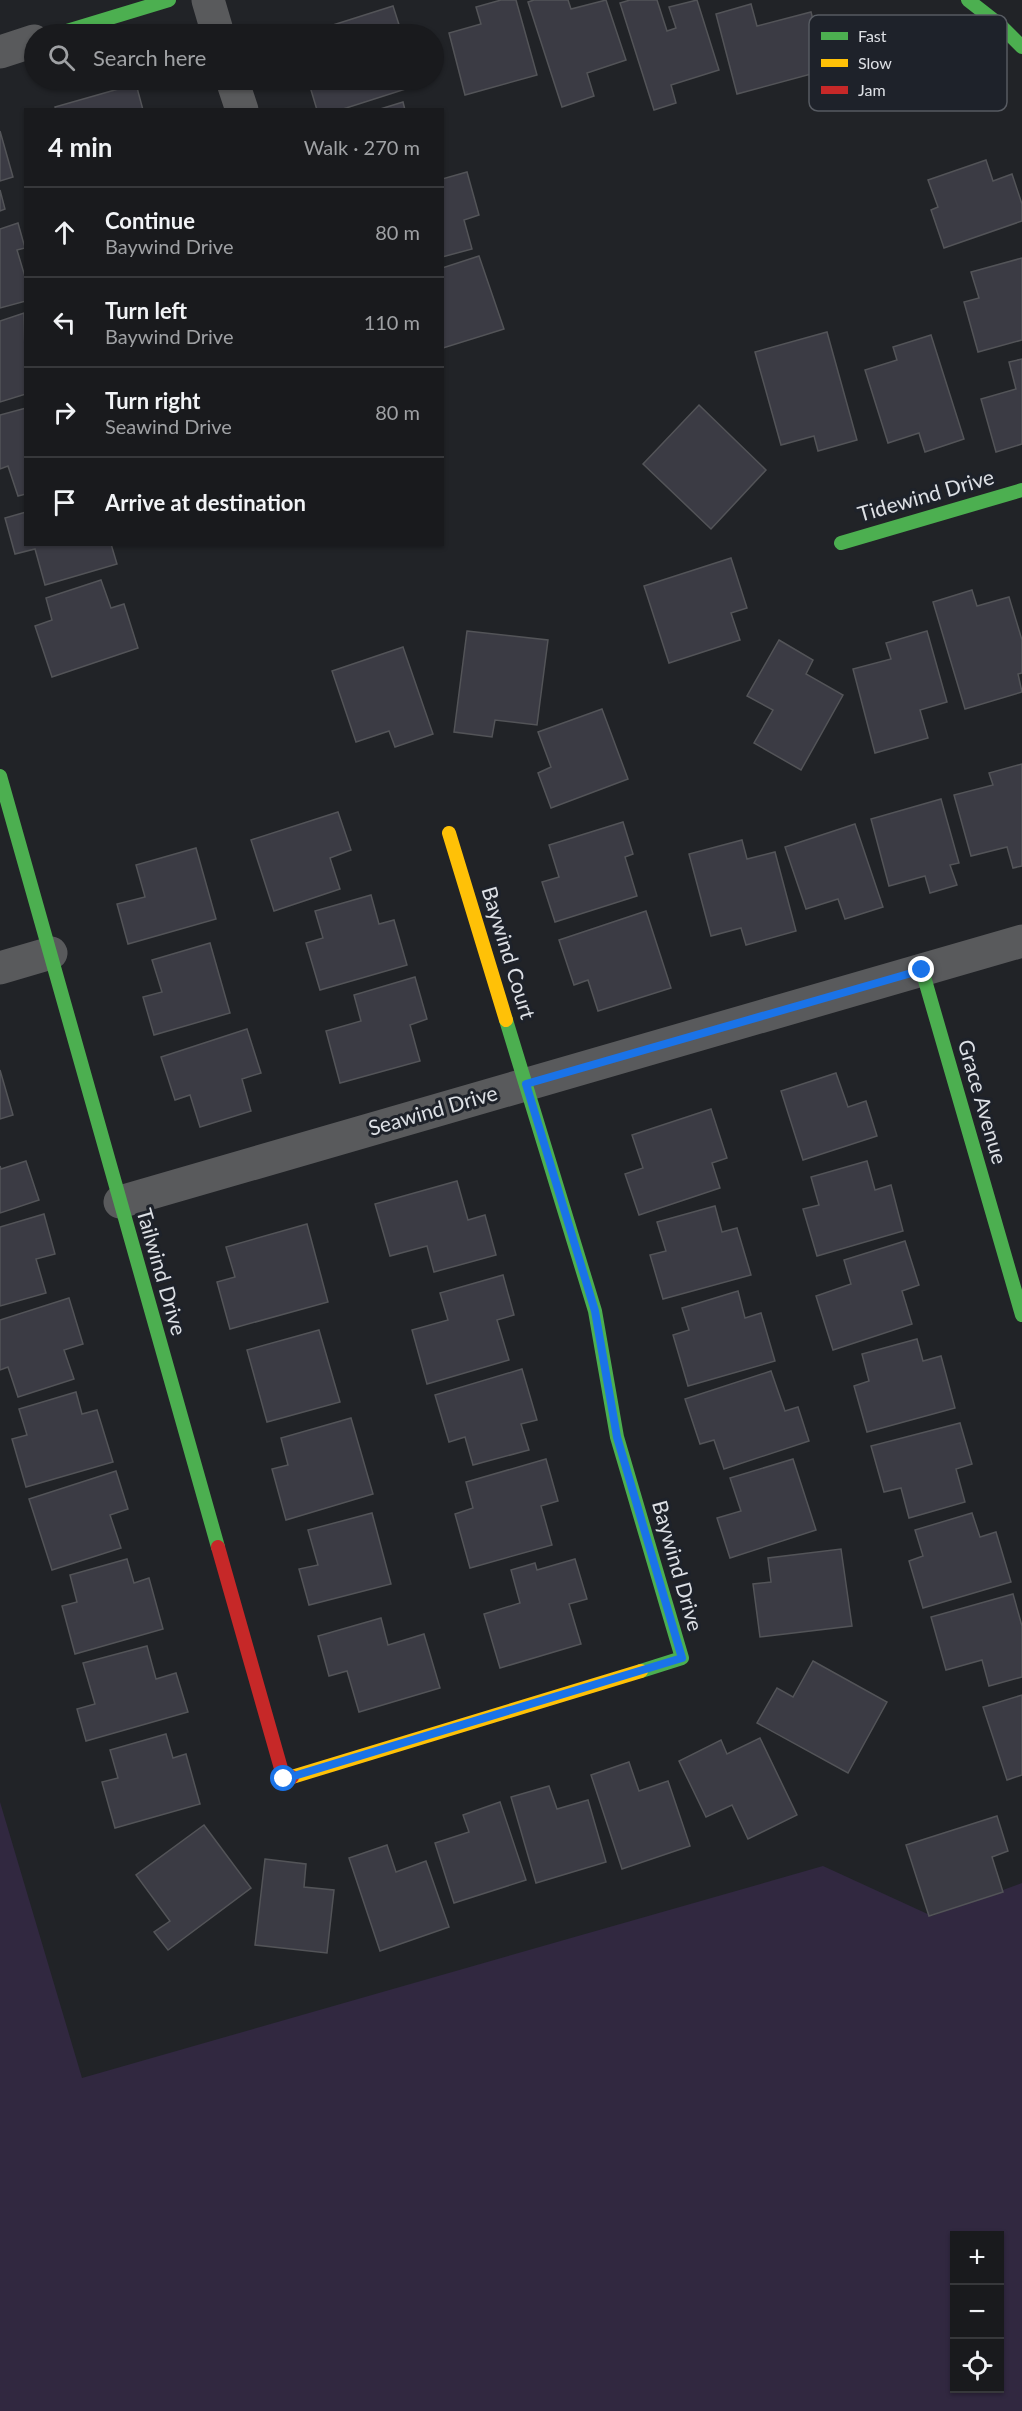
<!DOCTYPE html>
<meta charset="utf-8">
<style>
:root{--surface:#191a1d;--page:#222326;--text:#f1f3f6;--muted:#9fa1a4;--line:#37383b}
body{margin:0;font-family:Lato,sans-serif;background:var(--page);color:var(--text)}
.controls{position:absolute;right:18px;bottom:18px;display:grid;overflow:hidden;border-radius:0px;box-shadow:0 2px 4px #0004}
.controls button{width:54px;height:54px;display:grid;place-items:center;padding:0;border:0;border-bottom:2px solid var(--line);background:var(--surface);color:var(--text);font:30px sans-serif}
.stop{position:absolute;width:18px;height:18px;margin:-14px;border:4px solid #1a73e8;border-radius:50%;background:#fff}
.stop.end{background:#1a73e8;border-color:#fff;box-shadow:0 2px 6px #0008}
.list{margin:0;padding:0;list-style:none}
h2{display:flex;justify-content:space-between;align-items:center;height:78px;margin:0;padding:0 24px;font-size:26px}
h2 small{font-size:20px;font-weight:400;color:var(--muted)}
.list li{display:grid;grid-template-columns:39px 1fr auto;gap:18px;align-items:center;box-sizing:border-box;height:90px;padding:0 24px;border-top:2px solid var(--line)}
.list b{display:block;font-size:22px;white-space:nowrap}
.list p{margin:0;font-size:20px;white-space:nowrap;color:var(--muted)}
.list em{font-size:20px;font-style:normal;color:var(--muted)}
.icon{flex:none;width:33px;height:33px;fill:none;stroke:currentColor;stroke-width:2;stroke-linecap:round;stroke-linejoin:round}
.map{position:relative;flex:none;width:1022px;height:2411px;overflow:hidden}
.search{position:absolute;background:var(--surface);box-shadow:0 2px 4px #0004;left:24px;top:24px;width:420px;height:66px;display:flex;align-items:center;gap:15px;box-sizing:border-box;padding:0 21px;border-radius:33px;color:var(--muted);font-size:22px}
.panel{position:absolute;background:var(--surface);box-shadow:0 2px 4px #0004;left:24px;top:108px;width:420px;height:438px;border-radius:0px}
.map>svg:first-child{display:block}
.green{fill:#312840;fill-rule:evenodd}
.building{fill:#3b3b44;stroke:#535458;stroke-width:1.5}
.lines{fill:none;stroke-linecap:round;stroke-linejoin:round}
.street{stroke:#595a5c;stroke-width:33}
.fast{stroke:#4caf50;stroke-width:14}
.slow{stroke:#ffc107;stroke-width:14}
.jam{stroke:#c62828;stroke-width:14}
.route{stroke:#1a73e8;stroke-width:8}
.labels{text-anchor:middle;stroke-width:6;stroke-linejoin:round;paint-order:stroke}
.street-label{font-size:21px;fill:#dde0e5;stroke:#1e222a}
.key{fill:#1e222a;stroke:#575b62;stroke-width:1.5}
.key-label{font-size:16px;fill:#dde0e5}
</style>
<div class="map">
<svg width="1022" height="2411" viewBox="0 0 1022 2411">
<rect width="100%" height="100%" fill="#212327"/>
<path class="green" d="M0 1802 82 2078 823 1866 932 1916 1022 1883V2411H0ZM954 2236H1000V2388H954Z"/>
<g class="building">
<path d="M501 0H516L537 75 465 95 449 33 481 24 476 7Z"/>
<path d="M534 0H568L571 9 606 0 626 60 587 73 594 96 562 107 528 2Z"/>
<path d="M630 0H657L667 31 676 28 669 7 697 0 719 70 671 85 676 103 654 110 620 3Z"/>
<path d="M751 4 757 26 811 12 826 70 737 94 716 14Z"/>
<path d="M393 6 402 34H315L314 31Z"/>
<path d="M308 80H416L418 85 340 110H317Z"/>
<path d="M136 84 143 110H56L55 107Z"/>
<path d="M403 102 405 110H377Z"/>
<path d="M0 131 13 177 0 181Z"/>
<path d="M986 160 993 181 1012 174 1022 204V221L944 248 931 210 938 207 928 180Z"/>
<path d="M467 172 479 215 464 220 472 249 442 257V179Z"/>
<path d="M0 190 5 209 0 211Z"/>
<path d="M18 223 25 248 17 250 26 280V301L0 308V229Z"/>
<path d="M479 256 504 329 443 348 442 268Z"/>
<path d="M1022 258V340L978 352 964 302 979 298 971 272Z"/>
<path d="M24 313 26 394 0 402V321Z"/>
<path d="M827 332 857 440 818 451 814 436 781 445 755 352Z"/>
<path d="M931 335 964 439 925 452 919 433 888 443 865 370 897 360 893 347Z"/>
<path d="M1022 359V444L996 452 981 399 1016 389 1009 362Z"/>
<path d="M699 405 766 470 711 529 643 464Z"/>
<path d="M26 408V494L18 496 8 466 0 469V415Z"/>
<path d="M26 512V544H111L117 564 45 585 35 549 15 554 5 518Z"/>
<path d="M731 558 747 608 731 613 740 640 669 663 644 586Z"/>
<path d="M101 580 111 608 124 604 138 648 52 677 35 626 52 620 46 598Z"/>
<path d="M972 590 977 606 1009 597 1022 640V673L1018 674 1022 692 965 709 933 602Z"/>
<path d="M467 631 548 640 537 725 495 720 492 737 454 732Z"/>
<path d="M927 631 947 702 920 710 928 738 875 753 853 669 891 659 886 643Z"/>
<path d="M779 640 813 660 806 674 843 695 801 770 754 743 773 710 747 696Z"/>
<path d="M403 647 433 734 395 747 389 731 356 742 332 671Z"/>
<path d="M602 709 628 779 551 808 538 773 551 767 538 732Z"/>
<path d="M1022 764V866L1013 868 1007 847 971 856 954 795 993 785 989 773Z"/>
<path d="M941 799 959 863 950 865 957 885 930 893 925 876 889 886 871 819Z"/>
<path d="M338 812 351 850 330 858 340 889 274 911 251 840Z"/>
<path d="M623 822 633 854 625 857 637 896 555 922 542 882 559 877 549 845Z"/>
<path d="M855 824 883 907 845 919 838 899 806 909 785 847Z"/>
<path d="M742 840 747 859 775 852 796 931 746 945 741 928 711 936 689 854Z"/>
<path d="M196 848 216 919 128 944 117 904 145 897 136 865Z"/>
<path d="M371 895 379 924 394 920 407 965 320 990 306 943 323 938 315 911Z"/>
<path d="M646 911 671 988 598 1011 588 980 574 985 559 940Z"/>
<path d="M210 943 230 1013 154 1035 143 997 162 992 152 960Z"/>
<path d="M415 977 427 1019 410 1025 420 1061 340 1083 326 1031 361 1021 354 995Z"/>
<path d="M247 1029 261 1073 242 1079 251 1111 200 1127 190 1095 175 1100 161 1057Z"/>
<path d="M0 1070 13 1115 0 1119Z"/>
<path d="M836 1073 848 1107 866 1101 877 1136 803 1160 781 1091Z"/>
<path d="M711 1109 727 1158 712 1163 720 1188 639 1215 625 1174 643 1168 632 1135Z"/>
<path d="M26 1161 39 1200 0 1213V1166L1 1169Z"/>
<path d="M867 1161 875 1190 891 1185 903 1231 817 1256 803 1209 819 1205 811 1177Z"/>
<path d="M457 1181 468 1220 485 1215 496 1255 434 1272 427 1246 390 1256 375 1204Z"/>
<path d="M715 1206 722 1232 737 1228 751 1275 663 1299 650 1255 666 1251 657 1222Z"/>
<path d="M44 1214 55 1254 36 1259 46 1293 0 1306V1227Z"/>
<path d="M307 1224 328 1302 230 1329 217 1282 235 1277 226 1247Z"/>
<path d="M905 1241 919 1285 902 1291 912 1324 833 1350 816 1296 851 1284 844 1260Z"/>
<path d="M503 1275 514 1315 497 1320 509 1360 427 1384 412 1330 448 1320 440 1293Z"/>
<path d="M738 1291 745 1318 761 1313 775 1361 688 1386 673 1335 689 1330 682 1308Z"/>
<path d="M69 1298 83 1344 64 1350 74 1379 18 1397 8 1367 0 1370V1320Z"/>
<path d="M319 1330 340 1402 267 1422 247 1350Z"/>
<path d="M917 1339 923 1361 941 1356 955 1408 867 1432 854 1386 869 1381 862 1354Z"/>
<path d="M522 1369 537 1420 521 1424 529 1450 473 1465 465 1437 449 1442 435 1395Z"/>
<path d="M771 1371 785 1411 798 1407 809 1441 724 1469 714 1440 700 1444 685 1399Z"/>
<path d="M76 1392 82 1414 97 1410 113 1462 26 1487 12 1439 27 1435 19 1409Z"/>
<path d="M351 1418 373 1494 286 1520 272 1469 288 1465 281 1438Z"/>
<path d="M960 1423 972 1464 956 1469 965 1502 909 1518 901 1488 884 1492 871 1446Z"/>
<path d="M546 1459 558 1501 541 1506 552 1545 470 1568 455 1514 473 1508 466 1482Z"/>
<path d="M793 1459 816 1530 730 1558 717 1518 741 1511 730 1478Z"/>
<path d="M116 1471 128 1509 110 1515 121 1548 52 1570 29 1499Z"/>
<path d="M372 1513 391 1584 309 1605 299 1569 318 1565 308 1530Z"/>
<path d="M972 1513 980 1537 996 1532 1011 1582 923 1608 909 1561 923 1556 915 1530Z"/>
<path d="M841 1549 852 1626 760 1637 753 1584 771 1582 768 1558Z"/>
<path d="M127 1559 134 1583 149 1578 163 1629 75 1654 62 1606 77 1602 70 1575Z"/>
<path d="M575 1559 587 1599 569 1604 581 1644 500 1668 484 1614 520 1603 511 1570 535 1563 537 1570Z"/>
<path d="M1013 1594 1022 1626V1677L989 1686 982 1660 946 1670 931 1617Z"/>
<path d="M381 1618 388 1645 424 1634 440 1688 359 1712 347 1671 329 1676 318 1636Z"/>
<path d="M147 1646 156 1679 176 1673 188 1712 86 1741 77 1709 95 1704 83 1663Z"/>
<path d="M813 1661 887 1702 848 1773 757 1723 777 1688 793 1697Z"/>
<path d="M1022 1695V1775L1007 1780 983 1707Z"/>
<path d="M166 1734 173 1758 186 1754 200 1804 115 1828 102 1782 118 1778 110 1750Z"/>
<path d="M760 1738 797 1815 748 1839 732 1805 706 1817 679 1761 721 1740 727 1754Z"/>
<path d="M629 1762 639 1791 668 1781 690 1846 622 1869 591 1775Z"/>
<path d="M549 1786 557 1809 588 1800 606 1862 536 1883 511 1797Z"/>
<path d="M500 1802 526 1880 454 1903 435 1843 469 1832 463 1815Z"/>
<path d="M997 1816 1008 1851 992 1857 1003 1892 929 1916 906 1845Z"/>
<path d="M204 1825 251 1888 168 1950 154 1932 170 1921 136 1875Z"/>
<path d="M387 1845 396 1872 426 1861 449 1927 380 1951 349 1858Z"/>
<path d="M265 1859 306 1864 304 1887 334 1890 327 1953 255 1945Z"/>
</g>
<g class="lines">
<g class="street">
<path d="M208 0 218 34"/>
<path d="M0 52 34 41"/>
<path d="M232 80 242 110"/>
<path d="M0 968 51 953"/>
<path d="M120 1202 1022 941"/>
</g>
<g class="fast">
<path d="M968 0 1000 25 1022 47"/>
<path d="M57 34 169 0"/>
<path d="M841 543 1022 490"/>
<path d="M0 776 218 1547"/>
<path d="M922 970 1022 1315"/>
<path d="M506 1020 595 1311 617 1437 682 1658 641 1671"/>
</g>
<g class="slow">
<path d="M449 833 506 1020"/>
<path d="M292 1777 641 1671"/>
</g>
<path class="jam" d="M218 1547 284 1779 292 1777"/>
</g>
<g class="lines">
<path class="route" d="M284 1779 682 1658 617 1437 595 1311 526 1084 922 970"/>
</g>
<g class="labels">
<g class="street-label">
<text transform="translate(926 496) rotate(-16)" y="7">Tidewind Drive</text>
<text transform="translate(508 953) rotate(73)" y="7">Baywind Court</text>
<text transform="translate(982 1102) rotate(74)" y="7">Grace Avenue</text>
<text transform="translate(433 1111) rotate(-16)" y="7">Seawind Drive</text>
<text transform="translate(161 1272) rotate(74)" y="7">Tailwind Drive</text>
<text transform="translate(677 1566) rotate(74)" y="7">Baywind Drive</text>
</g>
</g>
<rect x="809" y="15" width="198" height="96" rx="9" class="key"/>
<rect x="821" y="32" width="27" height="8" fill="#4caf50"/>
<rect x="821" y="59" width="27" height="8" fill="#ffc107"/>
<rect x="821" y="86" width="27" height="8" fill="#c62828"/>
<g class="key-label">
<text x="858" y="42">Fast</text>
<text x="858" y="69">Slow</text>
<text x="858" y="96">Jam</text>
</g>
</svg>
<div class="controls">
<button>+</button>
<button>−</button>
<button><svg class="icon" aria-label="locate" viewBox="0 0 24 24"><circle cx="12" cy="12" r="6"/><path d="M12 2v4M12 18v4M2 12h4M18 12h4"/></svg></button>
</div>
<div class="stop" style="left:284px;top:1779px"></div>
<div class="stop end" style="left:922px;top:970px"></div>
<div class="search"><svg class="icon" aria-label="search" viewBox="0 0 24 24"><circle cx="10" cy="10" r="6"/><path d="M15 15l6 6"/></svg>Search here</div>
<section class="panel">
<h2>4 min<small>Walk · 270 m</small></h2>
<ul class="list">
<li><svg class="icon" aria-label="ahead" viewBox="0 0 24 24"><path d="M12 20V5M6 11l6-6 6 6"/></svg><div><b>Continue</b><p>Baywind Drive</p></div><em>80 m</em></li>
<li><svg class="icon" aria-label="left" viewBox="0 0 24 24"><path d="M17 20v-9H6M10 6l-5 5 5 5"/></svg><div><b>Turn left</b><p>Baywind Drive</p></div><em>110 m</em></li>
<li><svg class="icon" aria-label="right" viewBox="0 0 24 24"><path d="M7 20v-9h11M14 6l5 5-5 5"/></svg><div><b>Turn right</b><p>Seawind Drive</p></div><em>80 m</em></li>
<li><svg class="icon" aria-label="arrive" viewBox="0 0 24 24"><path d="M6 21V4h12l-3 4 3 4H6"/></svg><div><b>Arrive at destination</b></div></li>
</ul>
</section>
</div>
